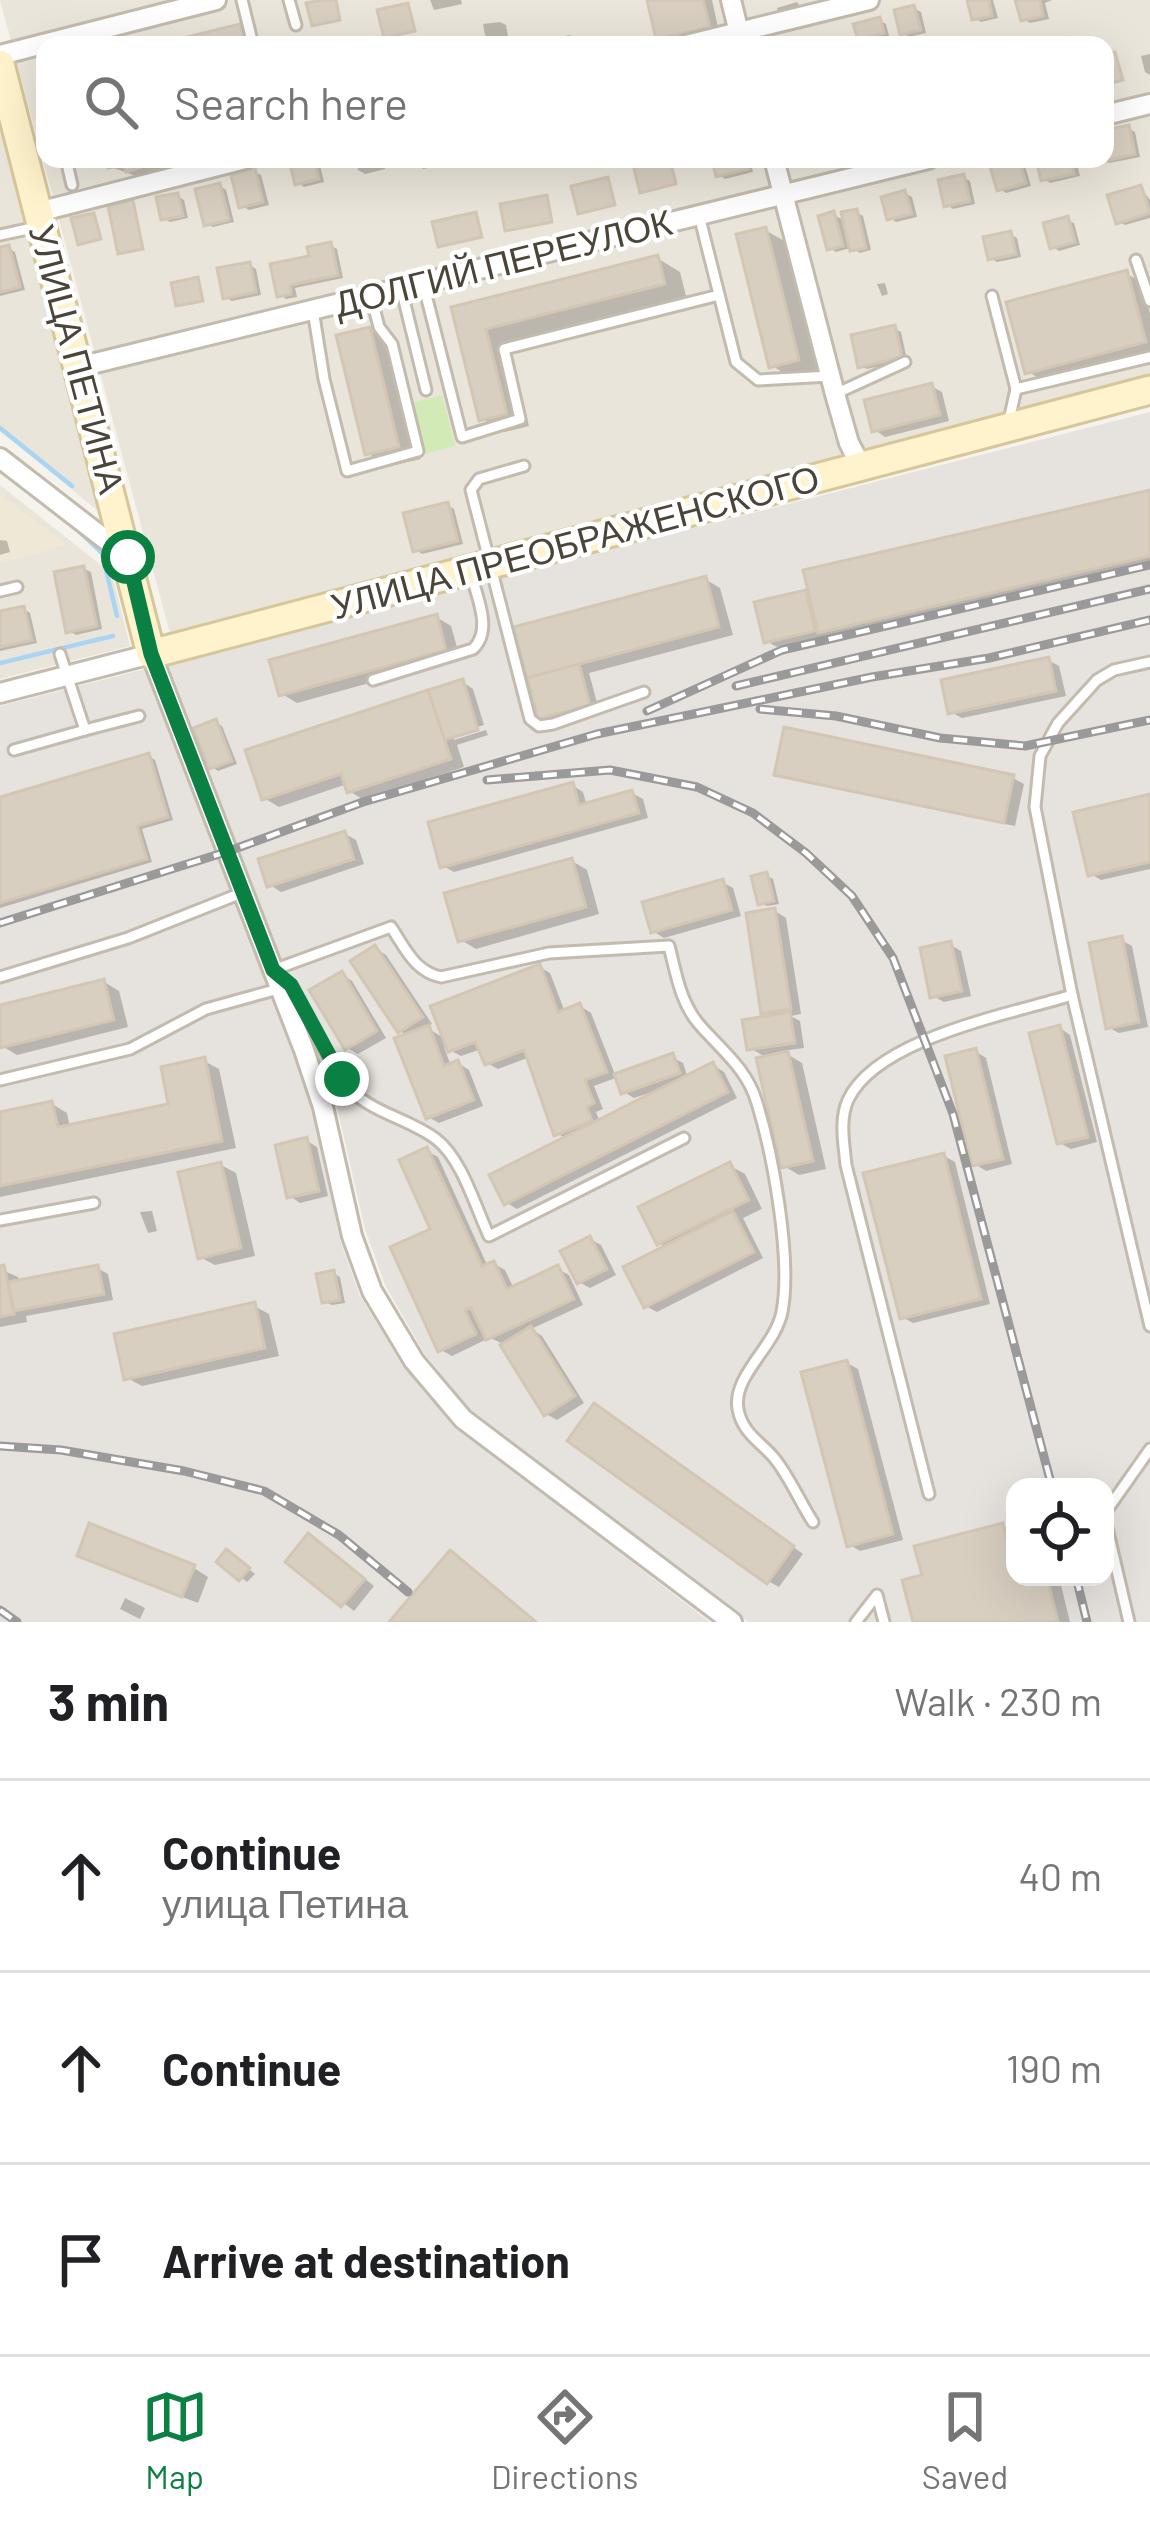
<!DOCTYPE html>
<meta charset="utf-8">
<style>
:root{--surface:#fff;--page:#f6f6f6;--text:#202124;--muted:#757577;--line:#e0e0e0;--accent:#0b8043}
body{margin:0;font-family:Barlow,sans-serif;background:var(--page);color:var(--text)}
.controls{position:absolute;right:36px;bottom:36px;display:grid;overflow:hidden;border-radius:24px;box-shadow:0 12px 48px #0002}
.controls button{width:108px;height:108px;display:grid;place-items:center;padding:0;border:0;border-bottom:3px solid var(--line);background:var(--surface);color:var(--text);font:60px sans-serif}
.stop{position:absolute;width:36px;height:36px;margin:-27px;border:9px solid #0b8043;border-radius:50%;background:#fff}
.stop.end{background:#0b8043;border-color:#fff;box-shadow:0 3px 12px #0008}
.list{margin:0;padding:0;list-style:none}
h2{display:flex;justify-content:space-between;align-items:center;height:156px;margin:0;padding:0 48px;font-size:51px}
h2 small{font-size:39px;font-weight:400;color:var(--muted)}
.list li{display:grid;grid-template-columns:78px 1fr auto;gap:36px;align-items:center;box-sizing:border-box;height:192px;padding:0 48px;border-top:3px solid var(--line)}
.list b{display:block;font-size:45px;white-space:nowrap}
.list p{margin:0;font-size:39px;white-space:nowrap;color:var(--muted)}
.list em{font-size:39px;font-style:normal;color:var(--muted)}
.icon{flex:none;width:66px;height:66px;fill:none;stroke:currentColor;stroke-width:2;stroke-linecap:round;stroke-linejoin:round}
.map{position:relative;flex:none;width:1150px;height:1622px;overflow:hidden}
.search{position:absolute;background:var(--surface);box-shadow:0 12px 48px #0002;left:36px;right:36px;top:36px;height:132px;display:flex;align-items:center;gap:30px;box-sizing:border-box;padding:0 42px;border-radius:24px;color:var(--muted);font-size:45px}
.sheet{height:732px;background:var(--surface)}
nav{display:flex;justify-content:space-around;align-items:center;box-sizing:border-box;height:168px;border-top:3px solid var(--line);background:var(--surface);font-size:33px;color:var(--muted)}
nav a{display:grid;justify-items:center;gap:6px}
nav .on{color:var(--accent)}
.map>svg:first-child{display:block}
.residential{fill:#eae5da;fill-rule:evenodd}
.industrial{fill:#e6e2dd;fill-rule:evenodd}
.education{fill:#efe8d6}
.green{fill:#d2eab5}
.shadow{fill:#0003;fill-rule:evenodd}
.lines{fill:none;stroke-linecap:round;stroke-linejoin:round}
.stream{stroke:#a9d4f2;stroke-width:4.5}
.building{fill:#d8cfc1;stroke:#d3c7b4;stroke-width:3}
.lane-casing{stroke:#c2bbae;stroke-width:15}
.street-casing{stroke:#c2bbae;stroke-width:24}
.secondary-casing{stroke:#d6c79b;stroke-width:33}
.lane{stroke:#fff;stroke-width:9}
.street{stroke:#fff;stroke-width:18}
.secondary{stroke:#fff3cd;stroke-width:27}
.rail-casing{stroke:#9a9a9a;stroke-width:9}
.rail{stroke:#fff;stroke-width:4.5;stroke-dasharray:14;stroke-linecap:butt}
.route{stroke:#0b8043;stroke-width:15}
.labels{text-anchor:middle;stroke-width:9;stroke-linejoin:round;paint-order:stroke}
.street-label{font-size:36px;fill:#4b4439;stroke:#fff}
</style>
<div class="map">
<svg width="1150" height="1622" viewBox="0 0 1150 1622">
<rect width="100%" height="100%" fill="#f6f3ec"/>
<g class="residential">
<path d="M0 0H1150V383L171 637ZM45 45H1105V159H45Z"/>
<path d="M0 120 103 515 0 430Z"/>
<path d="M0 485 112 574 130 646 0 679Z"/>
</g>
<g class="industrial">
<path d="M1150 412V1622H748L471 1411 424 1353 385 1285 365 1229 336 1103 167 662ZM1015 1487H1105V1577H1015Z"/>
<path d="M145 669 248 930 313 1109 340 1240 360 1296 403 1366 453 1425 710 1622H0V706Z"/>
</g>
<path class="education" d="M0 494 67 545 0 563Z"/>
<path class="green" d="M442 395 455 446 425 454 412 403Z"/>
<g class="shadow">
<path d="M430 0H461L462 4 434 10Z"/>
<path d="M650 0H712L719 32 670 44 659 38Z"/>
<path d="M970 0H993L998 18 981 22 975 18Z"/>
<path d="M1018 0H1052L1045 3 1049 19 1030 23 1023 19Z"/>
<path d="M797 2 802 9 778 14 777 8Z"/>
<path d="M914 8 921 12 926 33 909 37 902 33Z"/>
<path d="M879 20 886 24 889 36 867 41 860 38Z"/>
<path d="M500 22 506 25 508 36 491 39 485 35 483 24Z"/>
<path d="M570 35 578 45H552L551 39Z"/>
<path d="M1150 54V75L1145 72 1141 56Z"/>
<path d="M1128 128 1135 132 1140 157 1109 163 1102 160 1105 133Z"/>
<path d="M109 159H215L144 179 111 167Z"/>
<path d="M307 159 319 161 324 182 304 187 298 183 293 163Z"/>
<path d="M355 159H382L385 169 365 174 358 170Z"/>
<path d="M415 159H449L450 163 423 169Z"/>
<path d="M715 159H750L753 172 725 179 719 175Z"/>
<path d="M818 159H844V160L821 165Z"/>
<path d="M1039 159H1076L1080 176 1050 183 1044 179Z"/>
<path d="M1018 162 1025 166 1031 186 1006 193 1000 189Z"/>
<path d="M254 172 261 175 269 205 249 210 242 206Z"/>
<path d="M963 177 970 181 975 204 953 209 947 205Z"/>
<path d="M220 186 226 190 234 222 213 227 206 224Z"/>
<path d="M1141 188 1150 200V218L1125 225 1118 222Z"/>
<path d="M905 193 912 197 917 217 896 222 890 218Z"/>
<path d="M177 196 184 200 188 218 170 222 163 218Z"/>
<path d="M856 212 863 216 871 250 860 253 851 248 836 252 830 248 834 215 847 222Z"/>
<path d="M1067 220 1074 223 1080 245 1059 251 1053 247Z"/>
<path d="M765 230 788 243 820 373 795 379 772 366Z"/>
<path d="M1010 234 1017 238 1021 257 997 262 990 258Z"/>
<path d="M330 245 337 249 343 278 295 288 297 297 286 299 280 295 313 258Z"/>
<path d="M8 248 15 252 25 290 0 296V250Z"/>
<path d="M657 258 680 272 686 296 508 341 529 426 505 432 482 419 454 309Z"/>
<path d="M250 265 256 269 261 295 232 301 225 297Z"/>
<path d="M1127 274 1142 282 1150 314V352L1043 380 1028 372Z"/>
<path d="M885 283 888 294 882 296 877 284Z"/>
<path d="M894 328 901 332 907 360 867 369 861 366Z"/>
<path d="M370 330 392 343 421 459 390 466 367 453Z"/>
<path d="M931 386 942 392 949 421 885 437 875 430Z"/>
<path d="M1150 494V567L835 640 828 636 777 647 766 641 805 593 813 597Z"/>
<path d="M448 505 454 509 463 544 422 554 416 550Z"/>
<path d="M0 540 7 541 10 552 0 555Z"/>
<path d="M84 569 91 572 102 629 76 635 69 631Z"/>
<path d="M705 579 720 588 733 635 589 673 599 710 551 723 540 717 517 629Z"/>
<path d="M24 609 30 613 37 643 0 651V614Z"/>
<path d="M436 617 451 626 460 658 297 703 282 694Z"/>
<path d="M1048 660 1059 666 1066 696 962 718 951 712Z"/>
<path d="M463 682 473 689 484 725 454 734V740L486 730 488 735 457 745 464 767 364 800 349 791 347 784 279 807 264 798Z"/>
<path d="M216 723 222 726 237 764 218 771 212 767Z"/>
<path d="M148 756 155 760 173 820 142 829 152 862 0 908V800Z"/>
<path d="M777 773 1013 778 1024 784 1015 826 788 779Z"/>
<path d="M572 785 583 792 587 806 632 793 643 799 648 818 454 872 443 866Z"/>
<path d="M1150 798V869L1101 880 1091 874Z"/>
<path d="M345 834 356 840 364 864 281 892 270 885Z"/>
<path d="M572 861 587 870 599 914 476 949 461 940Z"/>
<path d="M766 875 773 879 779 904 767 906 760 903Z"/>
<path d="M722 882 733 888 741 916 664 938 653 931Z"/>
<path d="M775 911 786 918 801 1014 790 1016 800 1021 804 1048 782 1051 802 1063 826 1169 799 1175 784 1166 767 1058 750 1048 774 1018 764 1012Z"/>
<path d="M1121 940 1132 946 1148 1027 1119 1033 1108 1027Z"/>
<path d="M951 945 961 951 971 996 944 1002 933 996Z"/>
<path d="M375 948 386 955 432 1024 426 1027 445 1039 539 967 550 973 565 1012 580 1006 591 1013 616 1077 672 1057 683 1063 688 1078 713 1065 724 1072 737 1098 517 1209 507 1203 567 1139 557 1133 530 1057 498 1069 487 1063 481 1049 461 1056 444 1047 451 1066 458 1063 469 1070 483 1106 439 1123 428 1117 409 1036 400 1031ZM618 1077 624 1092 634 1098 652 1092 654 1096 600 1123 596 1112 603 1109 594 1086Z"/>
<path d="M342 974 352 981 386 1038 358 1054 347 1048Z"/>
<path d="M104 982 119 991 128 1027 17 1055 2 1046 0 1008Z"/>
<path d="M1060 1028 1070 1035 1097 1142 1071 1149 1060 1143Z"/>
<path d="M975 1051 986 1058 1012 1164 986 1171 975 1164Z"/>
<path d="M204 1061 219 1069 236 1148 0 1197V1115L52 1104 67 1113 70 1128 172 1107Z"/>
<path d="M307 1141 317 1147 328 1196 300 1203 290 1196Z"/>
<path d="M427 1151 438 1157 488 1267 494 1264 505 1270 514 1289 558 1269 569 1275 583 1305 531 1329 542 1336 584 1403 557 1420 546 1414 501 1343 482 1334 485 1340 452 1356 441 1350Z"/>
<path d="M944 1156 955 1162 990 1304 913 1323 902 1317Z"/>
<path d="M221 1165 236 1173 255 1256 215 1265 200 1257Z"/>
<path d="M730 1166 745 1174 762 1209 743 1218 763 1258 657 1312 646 1306 668 1248 659 1243Z"/>
<path d="M152 1211 157 1231 148 1233 140 1212Z"/>
<path d="M590 1239 601 1245 616 1275 590 1288 579 1282Z"/>
<path d="M97 1268 108 1274 113 1300 26 1316 27 1322 0 1327V1269L18 1277 19 1282Z"/>
<path d="M333 1273 340 1277 345 1303 332 1305 325 1302Z"/>
<path d="M254 1306 269 1314 279 1356 142 1386 127 1378Z"/>
<path d="M847 1363 858 1369 903 1540 860 1551 850 1545Z"/>
<path d="M606 1413 803 1554 779 1587 768 1581Z"/>
<path d="M1003 1526 1015 1533V1577H1059L1070 1622H916L925 1577Z"/>
<path d="M320 1543 374 1586 354 1611 289 1561Z"/>
<path d="M233 1556 255 1574 247 1582 220 1561Z"/>
<path d="M95 1563 194 1568 208 1577 198 1603Z"/>
<path d="M125 1598 145 1608 140 1619 120 1609Z"/>
</g>
<g class="lines">
<g class="stream">
<path d="M0 428 72 486"/>
<path d="M80 532 102 553 117 616"/>
<path d="M0 663 113 636"/>
</g>
</g>
<g class="building">
<path d="M322 0H336L340 20 312 26 306 3Z"/>
<path d="M647 0H703L710 27 656 39Z"/>
<path d="M967 0H989L992 16 972 20Z"/>
<path d="M1015 0H1040L1043 16 1021 21Z"/>
<path d="M408 3 415 31 384 38 377 10Z"/>
<path d="M914 5 921 30 900 35 894 10Z"/>
<path d="M880 17 884 33 858 40 853 24Z"/>
<path d="M240 24 245 45H167L166 42Z"/>
<path d="M1115 52 1123 80 1105 85V54Z"/>
<path d="M1129 125 1135 154 1100 162 1105 159V130Z"/>
<path d="M106 159H167L126 172 124 165 108 168Z"/>
<path d="M314 159 319 179 295 185 289 160Z"/>
<path d="M641 159H670L676 184 640 193 632 161Z"/>
<path d="M712 159H746L748 169 716 177Z"/>
<path d="M1019 159 1026 183 997 191 990 166Z"/>
<path d="M1036 159H1071L1074 174 1041 181Z"/>
<path d="M255 168 263 202 239 208 231 175Z"/>
<path d="M964 174 970 201 944 207 938 180Z"/>
<path d="M608 177 615 205 578 214 571 186Z"/>
<path d="M220 183 229 220 204 226 195 189Z"/>
<path d="M1141 185 1150 213 1116 224 1107 195Z"/>
<path d="M905 190 912 214 887 220 881 197Z"/>
<path d="M178 193 183 216 161 220 156 197Z"/>
<path d="M547 195 552 222 505 231 500 204Z"/>
<path d="M133 200 143 249 118 254 108 206Z"/>
<path d="M857 209 866 248 850 251 841 212Z"/>
<path d="M834 211 843 246 827 250 818 216Z"/>
<path d="M476 212 482 237 438 247 432 222Z"/>
<path d="M94 213 101 239 78 245 71 218Z"/>
<path d="M1068 216 1075 242 1050 249 1043 223Z"/>
<path d="M766 227 799 360 769 368 736 234Z"/>
<path d="M1011 231 1016 254 988 260 983 237Z"/>
<path d="M331 242 338 275 290 285 291 294 277 297 270 264 309 256 307 247Z"/>
<path d="M9 245 20 287 0 292V247Z"/>
<path d="M658 255 665 284 486 329 507 414 479 421 451 307Z"/>
<path d="M250 262 256 292 223 299 217 268Z"/>
<path d="M1127 270 1146 342 1025 374 1006 302Z"/>
<path d="M198 277 203 301 176 306 171 283Z"/>
<path d="M895 325 902 357 858 368 851 335Z"/>
<path d="M370 327 399 447 365 455 336 335Z"/>
<path d="M932 383 940 415 872 432 864 400Z"/>
<path d="M1150 490V556L818 633 803 570Z"/>
<path d="M448 502 458 541 413 552 403 513Z"/>
<path d="M84 566 97 626 66 633 54 572Z"/>
<path d="M706 576 719 627 527 678 513 627Z"/>
<path d="M806 590 815 631 764 643 754 602Z"/>
<path d="M24 606 32 640 0 647V611Z"/>
<path d="M437 614 446 650 279 696 269 660Z"/>
<path d="M1049 657 1056 691 948 714 941 680Z"/>
<path d="M579 664 590 705 538 719 527 678Z"/>
<path d="M463 679 478 730 444 740 428 690Z"/>
<path d="M428 690 451 759 347 793 341 774 262 800 245 750Z"/>
<path d="M216 719 232 761 209 769 193 728Z"/>
<path d="M784 727 1014 775 1004 823 774 775Z"/>
<path d="M149 753 168 817 137 826 147 859 0 903V797Z"/>
<path d="M573 782 579 805 632 790 639 813 440 868 428 822Z"/>
<path d="M1150 794V862L1088 876 1073 812Z"/>
<path d="M345 831 354 859 267 887 258 859Z"/>
<path d="M572 858 586 907 458 942 444 893Z"/>
<path d="M767 872 774 901 758 905 751 876Z"/>
<path d="M723 879 732 910 651 933 642 902Z"/>
<path d="M775 908 791 1009 761 1014 746 913Z"/>
<path d="M1122 936 1139 1022 1106 1029 1089 943Z"/>
<path d="M951 941 962 991 930 998 920 948Z"/>
<path d="M375 945 423 1017 398 1033 350 961Z"/>
<path d="M540 964 558 1012 580 1003 607 1072 585 1080 594 1103 587 1107 592 1121 554 1136 524 1050 485 1065 475 1042 448 1052 430 1006Z"/>
<path d="M342 971 377 1031 345 1050 309 990Z"/>
<path d="M104 979 114 1020 0 1048V1005Z"/>
<path d="M790 1012 795 1043 747 1050 742 1020Z"/>
<path d="M429 1025 444 1066 458 1060 474 1100 426 1119 394 1038Z"/>
<path d="M1060 1025 1088 1137 1057 1144 1029 1033Z"/>
<path d="M976 1048 1003 1159 972 1166 945 1056Z"/>
<path d="M788 1051 813 1161 781 1168 756 1058Z"/>
<path d="M673 1053 680 1073 621 1094 614 1074Z"/>
<path d="M205 1057 222 1141 0 1186V1112L52 1101 58 1127 168 1104 161 1067Z"/>
<path d="M713 1062 728 1092 504 1205 489 1175Z"/>
<path d="M307 1137 319 1191 287 1198 275 1145Z"/>
<path d="M427 1147 482 1266 494 1261 507 1289 558 1265 574 1299 486 1340 471 1308 465 1310 476 1334 438 1352 390 1247 430 1229 399 1160Z"/>
<path d="M944 1153 981 1299 900 1319 863 1173Z"/>
<path d="M221 1162 241 1248 198 1259 178 1172Z"/>
<path d="M730 1162 749 1200 657 1245 638 1207Z"/>
<path d="M733 1211 754 1252 644 1308 623 1267Z"/>
<path d="M590 1236 607 1269 577 1284 560 1251Z"/>
<path d="M4 1265 14 1314 0 1317V1266Z"/>
<path d="M98 1265 104 1294 14 1311 8 1282Z"/>
<path d="M334 1270 340 1300 322 1303 316 1274Z"/>
<path d="M255 1302 265 1348 124 1380 114 1334Z"/>
<path d="M531 1326 575 1396 544 1416 500 1345Z"/>
<path d="M847 1360 893 1534 847 1547 801 1372Z"/>
<path d="M594 1403 794 1546 767 1584 567 1441Z"/>
<path d="M89 1523 195 1565 182 1597 77 1556Z"/>
<path d="M1003 1523 1010 1553 1015 1552V1577H1047L1058 1622H913L902 1580 922 1575 914 1546Z"/>
<path d="M308 1533 365 1579 341 1607 285 1562Z"/>
<path d="M226 1549 250 1568 239 1581 216 1562Z"/>
<path d="M450 1550 536 1622H389Z"/>
</g>
<g class="lines">
<defs>
<g id="lane">
<path d="M242 0 253 45"/>
<path d="M289 0 296 25"/>
<path d="M66 159 72 185"/>
<path d="M699 215 736 362 758 380 830 376"/>
<path d="M0 235 37 227"/>
<path d="M1136 260 1150 301"/>
<path d="M423 283 462 437 520 419 504 349 719 295"/>
<path d="M401 288 426 390"/>
<path d="M992 296 1016 389"/>
<path d="M313 310 324 379 347 471 418 451 392 344 379 327 371 296"/>
<path d="M835 394 905 362"/>
<path d="M1008 425 1016 389 1150 357"/>
<path d="M524 466 479 479 471 490 530 719 539 726 553 724 644 692"/>
<path d="M0 591 17 587"/>
<path d="M60 654 85 730 139 716"/>
<path d="M373 680 473 649C493 630 477 598 471 574"/>
<path d="M14 750 85 730"/>
<path d="M0 977 128 938 244 892"/>
<path d="M1072 995 1150 1326"/>
<path d="M0 1080 130 1049 206 1009 278 989"/>
<path d="M684 1138 489 1236C475 1206 462 1159 436 1139 405 1116 366 1113 342 1080 317 1044 306 999 273 970L391 927C405 948 415 972 441 977L549 953 669 946C676 973 680 1001 698 1023 720 1049 747 1068 757 1103 773 1155 792 1259 782 1312 775 1347 732 1376 738 1409 742 1433 761 1442 775 1459 790 1478 800 1502 813 1522"/>
<path d="M0 1220 94 1203"/>
<path d="M929 1494 846 1165C844 1144 839 1120 848 1100 877 1038 1011 1014 1072 995L1035 807 1040 756 1058 723 1097 680 1114 670 1150 662"/>
<path d="M1105 1513 1150 1449"/>
<path d="M1105 1519 1129 1622"/>
<path d="M856 1622 877 1595 884 1622"/>
</g>
<g id="street">
<path d="M731 0 742 45"/>
<path d="M686 45 869 0"/>
<path d="M0 55 216 0"/>
<path d="M1105 115 1150 104"/>
<path d="M774 159 835 394 849 443 861 466"/>
<path d="M38 212 245 159"/>
<path d="M79 367 928 159"/>
<path d="M0 458 124 554"/>
<path d="M0 693 151 654 304 1050 323 1107 352 1236 372 1291 414 1361 463 1419 732 1622"/>
</g>
<path id="secondary" d="M0 64 151 654 1150 390"/>
</defs>
<use href="#lane" class="lane-casing"/>
<use href="#street" class="street-casing"/>
<use href="#secondary" class="secondary-casing"/>
<use href="#lane" class="lane"/>
<use href="#street" class="street"/>
<use href="#secondary" class="secondary"/>
<defs>
<g id="rail">
<path d="M736 686 1150 589"/>
<path d="M760 709 836 716 940 738 1025 746 1150 720"/>
<path d="M647 711 782 650 1150 565"/>
<path d="M487 780 610 770 697 787 753 813 806 853 852 896 893 958 953 1114 1052 1487"/>
<path d="M0 923 229 851 363 802 597 734 872 677 989 658 1150 620"/>
<path d="M0 1446 61 1450 184 1471 264 1491 339 1535 408 1592"/>
<path d="M1076 1577 1087 1622"/>
<path d="M0 1610 17 1622"/>
</g>
</defs>
<use href="#rail" class="rail-casing"/>
<use href="#rail" class="rail"/>
</g>
<g class="lines">
<path class="route" d="M128 557 151 654 273 970 291 985 342 1079"/>
</g>
<g class="labels">
<g class="street-label">
<text transform="translate(503 263) rotate(-14)" y="13">ДОЛГИЙ ПЕРЕУЛОК</text>
<text transform="translate(77 359) rotate(75)" y="13">УЛИЦА ПЕТИНА</text>
<text transform="translate(575 542) rotate(-15)" y="13">УЛИЦА ПРЕОБРАЖЕНСКОГО</text>
</g>
</g>
</svg>
<div class="controls">
<button><svg class="icon" aria-label="locate" viewBox="0 0 24 24"><circle cx="12" cy="12" r="6"/><path d="M12 2v4M12 18v4M2 12h4M18 12h4"/></svg></button>
</div>
<div class="stop" style="left:128px;top:557px"></div>
<div class="stop end" style="left:342px;top:1079px"></div>
<div class="search"><svg class="icon" aria-label="search" viewBox="0 0 24 24"><circle cx="10" cy="10" r="6"/><path d="M15 15l6 6"/></svg>Search here</div>
</div>
<section class="sheet">
<h2>3 min<small>Walk · 230 m</small></h2>
<ul class="list">
<li><svg class="icon" aria-label="ahead" viewBox="0 0 24 24"><path d="M12 20V5M6 11l6-6 6 6"/></svg><div><b>Continue</b><p>улица Петина</p></div><em>40 m</em></li>
<li><svg class="icon" aria-label="ahead" viewBox="0 0 24 24"><path d="M12 20V5M6 11l6-6 6 6"/></svg><div><b>Continue</b></div><em>190 m</em></li>
<li><svg class="icon" aria-label="arrive" viewBox="0 0 24 24"><path d="M6 21V4h12l-3 4 3 4H6"/></svg><div><b>Arrive at destination</b></div></li>
</ul>
</section>
<nav>
<a class="on"><svg class="icon" aria-label="map" viewBox="0 0 24 24"><path d="M3 6l6-2 6 2 6-2v14l-6 2-6-2-6 2zM9 4v14M15 6v14"/></svg>Map</a>
<a><svg class="icon" aria-label="directions" viewBox="0 0 24 24"><path d="M12 3l9 9-9 9-9-9zM9 14v-3h6M13 9l2 2-2 2"/></svg>Directions</a>
<a><svg class="icon" aria-label="saved" viewBox="0 0 24 24"><path d="M7 4h10v16l-5-4-5 4z"/></svg>Saved</a>
</nav>
